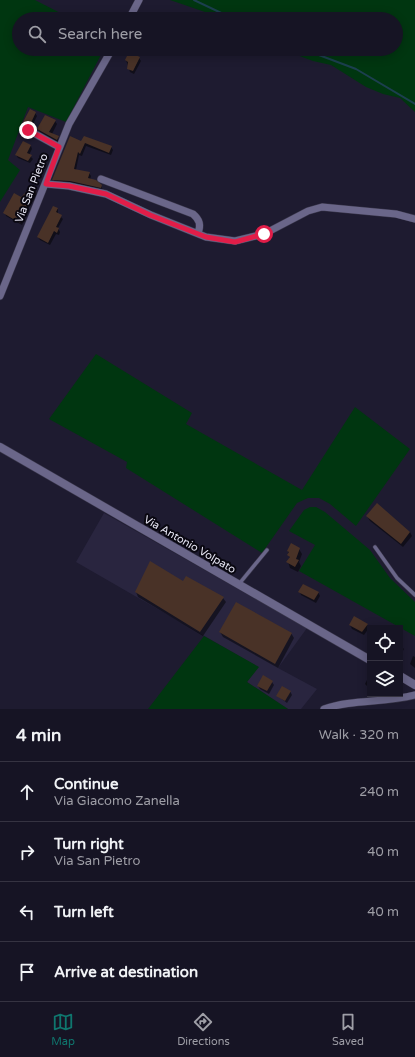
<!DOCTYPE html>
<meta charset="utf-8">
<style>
:root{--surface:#161424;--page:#232131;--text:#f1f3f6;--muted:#9e9ea6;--line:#353341;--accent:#0f766e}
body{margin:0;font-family:"Varela Round",sans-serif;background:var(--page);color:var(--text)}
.controls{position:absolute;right:12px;bottom:12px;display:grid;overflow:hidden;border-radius:0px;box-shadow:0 2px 10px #0003}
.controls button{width:36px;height:36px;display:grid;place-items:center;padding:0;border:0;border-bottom:1px solid var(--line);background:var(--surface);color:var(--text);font:20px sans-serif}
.stop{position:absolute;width:12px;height:12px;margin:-9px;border:3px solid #e11d48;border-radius:50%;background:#fff}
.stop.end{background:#e11d48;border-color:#fff;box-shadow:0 1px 4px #0008}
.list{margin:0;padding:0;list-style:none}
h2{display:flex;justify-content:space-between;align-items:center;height:52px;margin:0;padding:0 16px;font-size:17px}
h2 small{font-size:13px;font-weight:400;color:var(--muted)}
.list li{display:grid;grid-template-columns:26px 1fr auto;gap:12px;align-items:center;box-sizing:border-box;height:60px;padding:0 16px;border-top:1px solid var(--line)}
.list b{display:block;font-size:15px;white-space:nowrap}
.list p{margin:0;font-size:13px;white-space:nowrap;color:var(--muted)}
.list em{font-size:13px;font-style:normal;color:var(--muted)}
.icon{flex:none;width:22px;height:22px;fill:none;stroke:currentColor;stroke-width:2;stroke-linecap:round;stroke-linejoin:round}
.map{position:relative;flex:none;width:415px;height:709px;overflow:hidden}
.search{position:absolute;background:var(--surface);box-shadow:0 2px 10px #0003;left:12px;right:12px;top:12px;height:44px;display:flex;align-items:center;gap:10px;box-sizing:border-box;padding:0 14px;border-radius:22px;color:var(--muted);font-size:15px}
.sheet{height:292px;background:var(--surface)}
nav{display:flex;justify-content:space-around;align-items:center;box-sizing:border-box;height:56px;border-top:1px solid var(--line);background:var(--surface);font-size:11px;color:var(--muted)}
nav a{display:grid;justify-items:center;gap:2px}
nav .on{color:var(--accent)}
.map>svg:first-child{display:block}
.built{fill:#29253f}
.green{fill:#003610}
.shadow{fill:#0007}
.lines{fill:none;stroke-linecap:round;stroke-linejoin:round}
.stream{stroke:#1c3f4f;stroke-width:2}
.building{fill:#493227}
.service-casing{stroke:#3a374b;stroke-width:4.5}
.minor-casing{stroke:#3a374b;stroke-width:8}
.tertiary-casing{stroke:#3a374b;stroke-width:9}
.service{stroke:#6a6689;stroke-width:3.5}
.minor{stroke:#6a6689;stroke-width:7}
.tertiary{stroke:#6a6689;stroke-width:8}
.route{stroke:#e11d48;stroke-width:5}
.labels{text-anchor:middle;stroke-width:4;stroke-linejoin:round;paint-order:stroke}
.street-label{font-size:11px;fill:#e6e5f3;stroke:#090710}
</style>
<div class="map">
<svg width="415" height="709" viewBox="0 0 415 709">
<rect width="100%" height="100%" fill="#1e1b30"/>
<path class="built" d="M104 513 307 628 278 668 317 689 301 709H288L247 682 258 667 76 562Z"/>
<g class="green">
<path d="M0 0H35L72 19H19V49H104L66 122 28 107 8 160 20 170 0 202Z"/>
<path d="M170 0H415V112L400 98 383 94 366 87 331 65 313 61 297 55 288 49H396V19H218L205 12Z"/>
<path d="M96 354 192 413 186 424 302 490 355 407 410 449 356 526 330 504 319 498H308L297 503 262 553 126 468 127 462 49 419Z"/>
<path d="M310 507H316L325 512 370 550 390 578 415 602V636L299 571 315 545 289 531 304 510Z"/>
<path d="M204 636 259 667 247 682 288 709H148Z"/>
</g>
<g class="shadow">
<path d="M139 58 141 61 134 74 130 72 126 60Z"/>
<path d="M35 113 37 116 31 128 25 127 23 124Z"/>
<path d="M55 121 57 124 52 134 58 137 59 143 40 132 38 129Z"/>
<path d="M82 142 111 147 113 150 111 155 86 146 82 156 79 155 76 170 89 173 91 176 90 180 101 185 103 191 55 182 53 179Z"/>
<path d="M31 146 32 149 29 155 33 159 30 163 18 158 16 155Z"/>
<path d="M36 192 37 195 22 218 24 221 22 225 6 216 5 213 21 198Z"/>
<path d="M53 207 58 209V214L63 219 58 228 60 232 59 235 56 234 50 245 40 240 38 237Z"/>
<path d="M367 516 410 532 412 536 403 547 370 521Z"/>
<path d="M299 549 302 554 299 562 301 566 298 572 290 568 288 562 290 559 288 551Z"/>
<path d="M150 563 183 582 223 598 226 602 203 636 138 597 136 592Z"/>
<path d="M300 592H318L320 596 316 603 301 595Z"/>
<path d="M354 618 367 624 369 628 364 635 352 629 350 625Z"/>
<path d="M220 632 291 633 294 638 278 668 223 637Z"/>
<path d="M400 645 404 649 400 656Z"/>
<path d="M413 656 415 657V668L410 664Z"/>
<path d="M370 674V689L365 684Z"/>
<path d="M272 682 274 685 269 694 260 689 258 686Z"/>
<path d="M290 691 292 695 287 703 278 696Z"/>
</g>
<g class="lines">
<g class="stream">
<path d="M194 0 234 19"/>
<path d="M303 49 356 69 415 104"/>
</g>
</g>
<g class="building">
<path d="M129 52 140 57 133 71 127 69 128 62 125 60Z"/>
<path d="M30 109 36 112 30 125 25 126 22 124Z"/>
<path d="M45 115 56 120 49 132 59 136 57 140 37 129Z"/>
<path d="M70 136 81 141 84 136 112 146 109 153 85 143 80 154 78 152 74 169 90 172 88 178 96 180 102 185 101 188 70 181 52 180Z"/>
<path d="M23 141 31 145 27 153 32 155 28 161 15 155Z"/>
<path d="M30 188 36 192 21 216 23 218 20 223 3 213 14 193 21 197Z"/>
<path d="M53 206 58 208 56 212 62 215 56 227 59 228 57 233 54 231 48 243 37 237Z"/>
<path d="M377 503 410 532 401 544 366 516Z"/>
<path d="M291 543 300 548 296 559 299 560 295 567 286 562 290 557 287 555 289 552 287 551Z"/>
<path d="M150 561 183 581 186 576 224 597 200 632 135 592Z"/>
<path d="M303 584 319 592 314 600 298 592Z"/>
<path d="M236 602 292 633 275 664 219 632Z"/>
<path d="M354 616 368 624 362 632 349 625Z"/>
<path d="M263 675 273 681 267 691 257 686Z"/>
<path d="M282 686 291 691 285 701 276 696Z"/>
</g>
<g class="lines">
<defs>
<g id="service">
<path d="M375 547 397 578 415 595"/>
<path d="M239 584 267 550"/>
</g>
<g id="minor">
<path d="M129 19 139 0"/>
<path d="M28 130 59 147"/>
<path d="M101 179 193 214C200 220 201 225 198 233"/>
<path d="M46 184 69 186 106 194 151 215 206 237 235 241 264 234 308 211 322 207 396 214 415 219"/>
<path d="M0 296 69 124 112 49"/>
<path d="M324 709C352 699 385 703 415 695"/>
</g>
<g id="tertiary">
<path d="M0 447 370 660"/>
<path d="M400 676 415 685"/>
</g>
</defs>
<use href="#service" class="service-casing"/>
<use href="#minor" class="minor-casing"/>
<use href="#tertiary" class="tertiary-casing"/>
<use href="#service" class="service"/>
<use href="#minor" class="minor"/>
<use href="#tertiary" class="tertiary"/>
</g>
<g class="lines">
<path class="route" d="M28 130 59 147 46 184 69 186 106 194 150 215 206 237 235 242 264 234"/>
</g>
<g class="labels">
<g class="street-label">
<text transform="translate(31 188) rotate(-69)" y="4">Via San Pietro</text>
<text transform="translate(190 544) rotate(30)" y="4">Via Antonio Volpato</text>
</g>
</g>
</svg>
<div class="controls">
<button><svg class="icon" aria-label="locate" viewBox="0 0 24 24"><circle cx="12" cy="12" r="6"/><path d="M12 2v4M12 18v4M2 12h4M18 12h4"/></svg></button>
<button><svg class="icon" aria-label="layers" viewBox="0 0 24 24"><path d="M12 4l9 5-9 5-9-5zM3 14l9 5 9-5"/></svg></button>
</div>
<div class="stop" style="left:264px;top:234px"></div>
<div class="stop end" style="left:28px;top:130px"></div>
<div class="search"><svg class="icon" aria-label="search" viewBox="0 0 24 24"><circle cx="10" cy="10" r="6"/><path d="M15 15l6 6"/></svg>Search here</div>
</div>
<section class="sheet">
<h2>4 min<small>Walk · 320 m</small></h2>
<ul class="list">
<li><svg class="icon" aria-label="ahead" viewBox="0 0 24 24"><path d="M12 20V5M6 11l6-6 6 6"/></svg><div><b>Continue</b><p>Via Giacomo Zanella</p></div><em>240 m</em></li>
<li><svg class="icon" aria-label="right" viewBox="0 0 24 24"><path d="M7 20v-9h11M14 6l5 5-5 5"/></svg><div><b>Turn right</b><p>Via San Pietro</p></div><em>40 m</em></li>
<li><svg class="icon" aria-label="left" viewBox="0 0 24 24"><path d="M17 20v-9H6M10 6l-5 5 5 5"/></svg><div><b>Turn left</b></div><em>40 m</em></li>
<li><svg class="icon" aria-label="arrive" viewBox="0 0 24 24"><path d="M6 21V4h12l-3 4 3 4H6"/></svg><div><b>Arrive at destination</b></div></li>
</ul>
</section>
<nav>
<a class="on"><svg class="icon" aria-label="map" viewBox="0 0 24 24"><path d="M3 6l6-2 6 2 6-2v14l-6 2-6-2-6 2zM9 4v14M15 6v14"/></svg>Map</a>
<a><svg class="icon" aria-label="directions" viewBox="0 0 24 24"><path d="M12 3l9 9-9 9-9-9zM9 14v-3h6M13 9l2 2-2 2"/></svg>Directions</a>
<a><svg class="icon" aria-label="saved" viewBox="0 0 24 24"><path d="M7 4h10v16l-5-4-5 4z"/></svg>Saved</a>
</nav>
